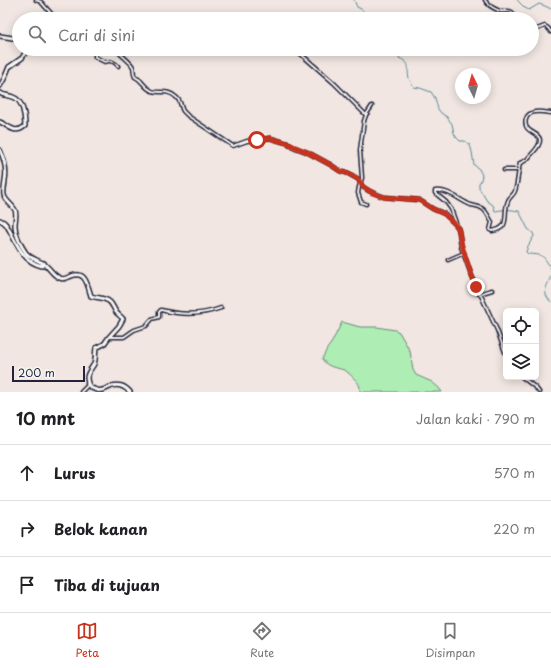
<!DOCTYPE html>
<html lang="id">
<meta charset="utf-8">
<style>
:root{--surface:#fff;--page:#f2f2f2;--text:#202124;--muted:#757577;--line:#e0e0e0;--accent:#c8321e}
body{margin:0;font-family:"Playpen Sans",sans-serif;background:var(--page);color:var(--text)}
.controls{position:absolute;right:12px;bottom:12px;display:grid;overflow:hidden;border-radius:6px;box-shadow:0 2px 10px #0003}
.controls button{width:36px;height:36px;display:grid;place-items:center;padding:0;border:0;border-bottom:1px solid var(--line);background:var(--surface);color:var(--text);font:20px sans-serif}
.compass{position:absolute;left:455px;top:68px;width:36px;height:36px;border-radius:50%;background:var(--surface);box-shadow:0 2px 10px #0003;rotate:355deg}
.scale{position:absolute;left:12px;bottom:10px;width:73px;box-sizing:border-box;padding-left:4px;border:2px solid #22223b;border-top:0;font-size:11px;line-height:14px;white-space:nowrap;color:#22223b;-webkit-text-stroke:3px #f6f6f2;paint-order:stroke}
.stop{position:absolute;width:12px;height:12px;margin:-9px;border:3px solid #c8321e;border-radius:50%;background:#fff}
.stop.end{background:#c8321e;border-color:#fff;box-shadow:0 1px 4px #0008}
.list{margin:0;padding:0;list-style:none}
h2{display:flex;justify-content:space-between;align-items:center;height:52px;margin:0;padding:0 16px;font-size:17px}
h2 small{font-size:13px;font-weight:400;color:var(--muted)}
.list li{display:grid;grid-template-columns:26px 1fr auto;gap:12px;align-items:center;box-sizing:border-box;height:56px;padding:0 16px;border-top:1px solid var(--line)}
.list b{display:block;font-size:15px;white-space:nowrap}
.list em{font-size:13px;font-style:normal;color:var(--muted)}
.icon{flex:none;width:22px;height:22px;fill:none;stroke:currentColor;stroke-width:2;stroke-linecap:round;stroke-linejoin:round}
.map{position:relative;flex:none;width:551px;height:392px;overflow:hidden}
.search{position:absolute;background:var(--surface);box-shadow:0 2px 10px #0003;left:12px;right:12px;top:12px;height:44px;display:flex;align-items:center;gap:10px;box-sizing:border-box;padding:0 14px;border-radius:22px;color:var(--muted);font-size:15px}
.sheet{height:220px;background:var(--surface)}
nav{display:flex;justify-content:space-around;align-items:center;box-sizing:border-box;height:56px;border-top:1px solid var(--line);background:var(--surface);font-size:11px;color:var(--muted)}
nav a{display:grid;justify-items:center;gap:2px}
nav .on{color:var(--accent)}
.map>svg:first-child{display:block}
.green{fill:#aeedb4;stroke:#688878}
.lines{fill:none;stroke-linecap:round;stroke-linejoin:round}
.stream{stroke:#58889a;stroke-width:1}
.street-casing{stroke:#22223b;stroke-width:5}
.secondary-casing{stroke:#22223b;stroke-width:6}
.street{stroke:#f6f6f2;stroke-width:2}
.secondary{stroke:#f6f6f2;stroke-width:3}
.route{stroke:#c8321e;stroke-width:5}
</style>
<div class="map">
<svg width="551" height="392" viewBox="0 0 551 392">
<rect width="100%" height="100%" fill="#f1e6e1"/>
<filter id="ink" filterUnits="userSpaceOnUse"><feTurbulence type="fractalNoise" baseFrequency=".025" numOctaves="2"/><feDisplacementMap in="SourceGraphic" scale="8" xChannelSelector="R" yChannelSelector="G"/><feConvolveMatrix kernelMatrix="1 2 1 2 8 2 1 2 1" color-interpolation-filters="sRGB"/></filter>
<g filter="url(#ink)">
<path class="green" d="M342 322 360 327H377L395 330 399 332 410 351 413 370 416 375 432 382 439 388 442 392H360C360 389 360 385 358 383 357 381 346 370 344 370 335 367 328 368 322 359L327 349 332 342Z"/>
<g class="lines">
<g class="stream">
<path d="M354 0 357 7 361 9 371 19"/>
<path d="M517 0 525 8 529 10 539 4 545 6 551 9"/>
<path d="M404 49 401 52 399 58C413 64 406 68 409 78 410 81 412 85 414 87L420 88 431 92 435 98 438 109 441 113 447 117 452 124 454 133 456 137 460 141H465L470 145 472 152 474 165 479 169 482 175 481 180 479 183V188L487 201 493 205 495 211C497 211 499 210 502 210 507 209 513 210 519 211L528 229 533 233 534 236 528 246 526 252 528 254C543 255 543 254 551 269"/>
<path d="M551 276C547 287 541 292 551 302"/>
</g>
<defs>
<g id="street">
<path d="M36 0 41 2 56 19"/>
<path d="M485 0C487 5 495 9 500 11 508 12 513 8 515 19"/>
<path d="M262 18 263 19"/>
<path d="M532 31 545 26 548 28 551 32"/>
<path d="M95 49V57L105 62C110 60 115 62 118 66"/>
<path d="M116 49C120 55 131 62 133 67 134 70 133 74 135 77 143 80 143 87 152 91 161 94 167 89 176 97 182 102 180 106 183 111 185 113 186 114 188 116L233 146 247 141 257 140 270 138 287 143 293 147 307 152 331 165 340 171 349 174 358 179 363 187 369 191 384 197 419 200 433 209 445 214 456 225"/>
<path d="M295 49 334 83 366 115"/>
<path d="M504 170H519"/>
<path d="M366 204 361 202 358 193 359 187 362 178 360 150 364 121 366 115 372 106"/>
<path d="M448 260 464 253"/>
<path d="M479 294 492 290"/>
<path d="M110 337H124L134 330 146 326 152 319 159 317V312L161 310C180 315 202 315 221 308"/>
<path d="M506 355 497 330 471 274 461 247 459 231 451 209 446 202 435 193V191C448 189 459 200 471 205 475 206 479 206 483 209 487 212 489 218 492 222L490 230 492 231C512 228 502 215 508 201 509 197 514 195 515 191 518 182 518 172 520 163 522 162 524 162 526 160 527 160 529 157 530 156 534 151 540 147 540 140 540 132 522 133 526 119 529 109 543 112 551 113"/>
<path d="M522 377 536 388 539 392"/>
<path d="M81 392 88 385 87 384"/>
</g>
<g id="secondary">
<path d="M0 36 19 39"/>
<path d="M0 86 4 79 9 67 22 58 25 53 26 49"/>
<path d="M0 93C4 96 8 95 13 97 23 100 25 116 25 126 15 135 9 126 0 122"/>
<path d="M0 150C4 159 7 171 5 180 5 185 3 190 4 195 5 201 12 204 15 210 17 214 15 220 15 225 15 234 21 246 26 253 32 260 37 259 44 264 50 268 53 276 60 278 63 280 66 278 69 277 85 269 87 283 91 296 96 298 99 297 104 299 112 301 112 306 116 312 118 315 121 316 123 319L119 326 109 337 104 344 96 348C95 354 96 359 94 364 91 369 87 373 87 378 87 382 88 384 90 387 98 392 102 391 110 387 117 383 125 386 130 392"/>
<path d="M0 220C7 223 8 228 12 235 19 249 25 262 42 266L44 263"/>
</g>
</defs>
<use href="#street" class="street-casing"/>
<use href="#secondary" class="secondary-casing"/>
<use href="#street" class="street"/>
<use href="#secondary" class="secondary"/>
</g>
</g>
<g class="lines" filter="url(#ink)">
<path class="route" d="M257 140 270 138 287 143 293 146 307 152 331 165 340 171 349 174 358 179 363 187 373 193 384 197 419 200 433 209 444 214 454 223 458 228 462 246 471 274 476 287"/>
</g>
</svg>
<div class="controls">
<button><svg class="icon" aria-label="locate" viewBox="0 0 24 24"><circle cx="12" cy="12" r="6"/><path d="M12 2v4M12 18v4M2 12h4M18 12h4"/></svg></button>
<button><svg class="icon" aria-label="layers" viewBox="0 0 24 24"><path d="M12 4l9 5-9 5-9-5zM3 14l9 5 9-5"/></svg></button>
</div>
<svg class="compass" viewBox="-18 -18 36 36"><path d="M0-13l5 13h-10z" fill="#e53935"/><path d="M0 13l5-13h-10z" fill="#757577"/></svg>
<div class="scale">200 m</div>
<div class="stop" style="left:257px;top:140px"></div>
<div class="stop end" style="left:476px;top:287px"></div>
<div class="search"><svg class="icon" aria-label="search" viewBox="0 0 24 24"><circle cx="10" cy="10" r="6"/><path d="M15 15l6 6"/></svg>Cari di sini</div>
</div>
<section class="sheet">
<h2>10 mnt<small>Jalan kaki · 790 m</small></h2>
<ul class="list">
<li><svg class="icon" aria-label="ahead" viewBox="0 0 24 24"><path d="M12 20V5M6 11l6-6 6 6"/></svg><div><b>Lurus</b></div><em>570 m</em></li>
<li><svg class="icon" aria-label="right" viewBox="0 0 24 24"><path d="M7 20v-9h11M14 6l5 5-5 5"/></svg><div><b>Belok kanan</b></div><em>220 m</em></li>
<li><svg class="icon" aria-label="arrive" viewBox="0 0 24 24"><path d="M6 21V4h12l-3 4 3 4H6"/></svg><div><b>Tiba di tujuan</b></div></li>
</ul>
</section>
<nav>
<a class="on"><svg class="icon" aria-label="map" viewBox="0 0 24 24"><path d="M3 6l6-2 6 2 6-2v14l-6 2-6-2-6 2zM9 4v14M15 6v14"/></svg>Peta</a>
<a><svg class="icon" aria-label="directions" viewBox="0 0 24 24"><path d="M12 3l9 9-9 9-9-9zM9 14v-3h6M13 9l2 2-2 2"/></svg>Rute</a>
<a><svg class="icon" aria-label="saved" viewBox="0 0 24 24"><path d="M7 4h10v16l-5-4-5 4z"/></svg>Disimpan</a>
</nav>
